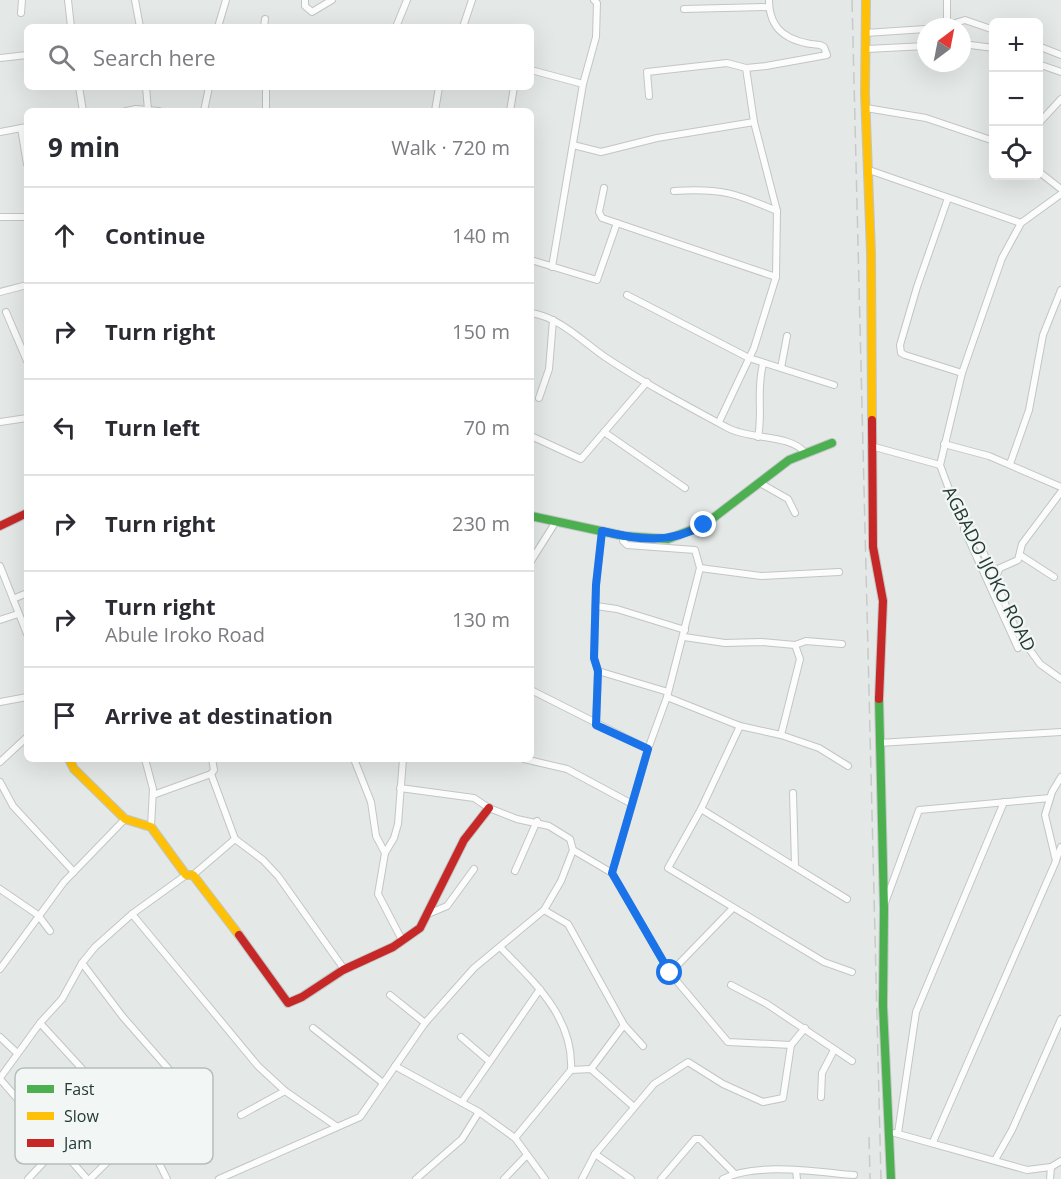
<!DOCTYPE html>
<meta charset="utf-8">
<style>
:root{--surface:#fff;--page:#f7f7f7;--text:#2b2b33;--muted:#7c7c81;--line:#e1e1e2}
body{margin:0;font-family:"Open Sans",sans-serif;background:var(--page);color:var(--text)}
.controls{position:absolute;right:18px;top:18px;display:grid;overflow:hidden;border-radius:9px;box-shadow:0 6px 24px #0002}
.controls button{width:54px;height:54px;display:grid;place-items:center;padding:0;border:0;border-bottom:2px solid var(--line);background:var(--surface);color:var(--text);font:30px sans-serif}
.compass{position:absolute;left:917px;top:18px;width:54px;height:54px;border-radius:50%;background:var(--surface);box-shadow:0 6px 24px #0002;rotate:32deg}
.stop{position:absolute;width:18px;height:18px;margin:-14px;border:4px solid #1a73e8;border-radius:50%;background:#fff}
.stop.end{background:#1a73e8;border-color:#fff;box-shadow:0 2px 6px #0008}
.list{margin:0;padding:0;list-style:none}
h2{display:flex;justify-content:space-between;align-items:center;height:78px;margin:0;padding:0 24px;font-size:26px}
h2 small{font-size:20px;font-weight:400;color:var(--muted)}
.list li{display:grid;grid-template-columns:39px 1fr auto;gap:18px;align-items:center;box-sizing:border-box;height:96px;padding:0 24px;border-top:2px solid var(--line)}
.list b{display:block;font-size:22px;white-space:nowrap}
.list p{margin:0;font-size:20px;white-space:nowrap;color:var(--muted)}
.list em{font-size:20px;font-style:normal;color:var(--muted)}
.icon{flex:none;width:33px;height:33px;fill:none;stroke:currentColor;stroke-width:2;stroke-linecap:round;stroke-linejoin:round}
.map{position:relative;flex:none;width:1061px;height:1179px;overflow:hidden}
.search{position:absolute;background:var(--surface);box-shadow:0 6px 24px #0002;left:24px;top:24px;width:510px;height:66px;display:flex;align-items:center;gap:15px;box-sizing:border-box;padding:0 21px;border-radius:9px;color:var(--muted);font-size:22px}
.panel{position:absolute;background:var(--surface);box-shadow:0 6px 24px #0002;left:24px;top:108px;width:510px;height:654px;border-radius:9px}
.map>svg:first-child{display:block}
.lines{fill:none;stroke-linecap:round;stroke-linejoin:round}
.street-casing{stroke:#c1c6c4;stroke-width:8}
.fast-casing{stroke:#c1c6c4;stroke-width:10}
.slow-casing{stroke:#c1c6c4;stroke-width:10}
.jam-casing{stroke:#c1c6c4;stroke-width:10}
.street{stroke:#fbfcfb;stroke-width:6}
.fast{stroke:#4caf50;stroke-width:8}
.slow{stroke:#ffc107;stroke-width:8}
.jam{stroke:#c62828;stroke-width:8}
.rail{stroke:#c7cac9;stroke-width:1.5;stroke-dasharray:12 6;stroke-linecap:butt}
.route{stroke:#1a73e8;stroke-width:8}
.labels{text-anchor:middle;stroke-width:4.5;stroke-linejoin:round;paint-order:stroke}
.street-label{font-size:18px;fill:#253935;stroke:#f2f7f5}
.key{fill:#f2f7f5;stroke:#b4bebb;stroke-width:1.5}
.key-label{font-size:16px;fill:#253935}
</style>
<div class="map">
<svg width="1061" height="1179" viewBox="0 0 1061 1179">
<rect width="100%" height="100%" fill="#e4e9e7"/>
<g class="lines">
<defs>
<g id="street">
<path d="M68 0 71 27"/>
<path d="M135 0 140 27"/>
<path d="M305 0V6L312 12 332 0"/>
<path d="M947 0V26L949 27"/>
<path d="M684 9 769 7"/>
<path d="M21 13 22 0"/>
<path d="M218 27 226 0"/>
<path d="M264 27 265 19"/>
<path d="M396 27 407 0"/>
<path d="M463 27 472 0"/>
<path d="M942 27 965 20 994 30"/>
<path d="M865 33 926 29"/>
<path d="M962 44 994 48"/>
<path d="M1038 46 1061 55"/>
<path d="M867 49 926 46"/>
<path d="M0 58 27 55"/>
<path d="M1038 64 1061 72"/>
<path d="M531 70 583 84 552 267"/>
<path d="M583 84 596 37 597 3 594 0"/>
<path d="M79 87 83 111"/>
<path d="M146 87 148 110"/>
<path d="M649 96 647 72 727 63 746 68 766 66 827 55 824 47 820 45C791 43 769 32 769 0"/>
<path d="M866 108 926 118 994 141"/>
<path d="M126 111 136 109 159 111"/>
<path d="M204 111 209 87"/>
<path d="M266 111V87"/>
<path d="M435 111 439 87"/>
<path d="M510 111 514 87"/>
<path d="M1039 123 1061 99"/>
<path d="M21 128 27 164"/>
<path d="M0 132 27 127"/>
<path d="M573 145 601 152 657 138 754 122"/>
<path d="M869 170 1021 223"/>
<path d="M1038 171 1061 189"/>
<path d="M604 188 599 212 602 218 776 277"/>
<path d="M674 191C721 188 735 193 777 211"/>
<path d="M1061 194 1021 223 1002 258 962 373 940 465 953 500 982 549 1017 632 1040 664 1061 679"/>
<path d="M948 198 917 287 900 345 901 353 905 355 962 373"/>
<path d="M0 217H27"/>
<path d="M531 260 597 280 617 223"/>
<path d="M0 292 27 285"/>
<path d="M627 295 749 358 834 385"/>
<path d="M6 312 27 361"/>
<path d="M531 313C559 317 582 341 605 357 644 383 687 406 728 428 750 440 791 434 805 453"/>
<path d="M781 368 787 336"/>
<path d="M539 398 549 369 553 320"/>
<path d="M0 422 27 418"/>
<path d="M719 422 754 348 776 277 777 211 754 122 746 68"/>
<path d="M604 432 685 488"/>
<path d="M531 436 581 459 647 382"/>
<path d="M758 437C763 413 756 391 763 364"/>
<path d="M944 444 989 456 1061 487"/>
<path d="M871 446 940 465"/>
<path d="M1010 464 1029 410 1043 335 1061 290"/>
<path d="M760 483 788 499 795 513"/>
<path d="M964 529 1018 648"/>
<path d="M1020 555 1054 577"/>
<path d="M531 561 555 523"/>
<path d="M0 566 27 634"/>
<path d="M700 568 761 576 839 572"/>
<path d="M995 578 1000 568 1018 560 1022 544 1061 492"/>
<path d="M13 599 27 593"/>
<path d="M596 606 617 609 685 630"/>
<path d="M0 620 18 614"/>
<path d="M684 637 725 643 761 642 795 645 806 641 842 644"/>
<path d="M598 671 668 692"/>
<path d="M531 690 648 749"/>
<path d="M667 697 740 726 781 735 819 748 848 766"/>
<path d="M0 702 27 697"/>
<path d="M596 725 598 671 594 658 596 585 602 531"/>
<path d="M740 726 701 809 668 868 824 962 852 972"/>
<path d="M781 735 800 659 795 645"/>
<path d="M879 743 1061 732"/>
<path d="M145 759 153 789 151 827"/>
<path d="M212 759 214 770 211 774 235 839 263 860 278 876 344 969"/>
<path d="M354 759 371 802 376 836 385 853"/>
<path d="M524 759 567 769 632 804"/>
<path d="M0 762 27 737"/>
<path d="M0 782 13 806 74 872"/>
<path d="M400 788 474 798 489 808 517 819 549 826 570 839 573 850 612 873 670 973 728 1042 791 1045 805 1028"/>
<path d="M793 793 795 865"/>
<path d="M153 795 211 774"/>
<path d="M701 809 847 899"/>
<path d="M1056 860 1061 847"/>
<path d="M515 871 537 821"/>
<path d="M612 873 648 749 667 697 700 568 695 550 627 545 623 541 624 536"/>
<path d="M193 875 235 839"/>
<path d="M0 889 38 915 50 931"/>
<path d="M885 903 919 810 1050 798"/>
<path d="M544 910 568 924 624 1025 643 1046"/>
<path d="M132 914 258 1066 285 1091 336 1126"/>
<path d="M428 914 447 906 474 869"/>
<path d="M402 940 378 894 385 853 394 838 398 824 403 759"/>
<path d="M501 948C534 982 574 1018 571 1070L591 1069 634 1107"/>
<path d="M82 963 123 1017 194 1098 192 1107 150 1145"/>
<path d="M0 969 64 882 125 819"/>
<path d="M670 973 732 909"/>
<path d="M731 985 767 1004 852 1061"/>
<path d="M390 995 425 1023"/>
<path d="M40 1023 139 1131 150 1145 167 1179"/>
<path d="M313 1028 383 1083"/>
<path d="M0 1037 17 1053"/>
<path d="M461 1037 489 1061"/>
<path d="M395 1066 479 1112 515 1138 545 1179"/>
<path d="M591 1069 624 1025"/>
<path d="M0 1078 40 1023 62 999 82 963 95 947 132 914 186 875"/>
<path d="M0 1079 87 1179"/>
<path d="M821 1097 822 1073 834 1050"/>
<path d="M462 1102 540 989"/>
<path d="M241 1115 285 1091"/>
<path d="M895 1133 1027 1170 1051 1167 1061 1161"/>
<path d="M898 1133 916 1012 1004 802"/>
<path d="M515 1138 571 1070"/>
<path d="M933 1142 1056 861 1045 815 1052 792 1061 777"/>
<path d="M595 1154 631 1179"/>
<path d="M995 1160 1012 1130 1061 1019"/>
<path d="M796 1170 797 1179"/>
<path d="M28 1179 60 1145"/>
<path d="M90 1179 139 1131"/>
<path d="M219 1179 360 1117 425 1023 474 968 544 910 561 881 573 850"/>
<path d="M416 1179 462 1139 479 1112"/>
<path d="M504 1179 527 1155"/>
<path d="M582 1179 595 1154 654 1084 688 1062 723 1084 763 1102 783 1098 791 1045"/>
<path d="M661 1179 695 1139H700L734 1173"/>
<path d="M723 1179C757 1162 817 1172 854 1175"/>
<path d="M1050 1179 1051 1167"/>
</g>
<g id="fast">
<path d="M531 516 624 536 668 539 704 525 789 460 832 443"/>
<path d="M879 699 884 908 883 1006 891 1179"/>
</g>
<g id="slow">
<path d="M866 0 865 93 871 253 872 420"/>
<path d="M69 759 74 769 125 819 151 827 186 875H193L239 935"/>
</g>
<g id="jam">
<path d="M872 420 873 547 883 601 879 699"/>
<path d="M0 526 27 513"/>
<path d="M239 935 288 1003 302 997 343 970 393 947 420 928 464 840 489 808"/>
</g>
</defs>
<use href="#street" class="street-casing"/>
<use href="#fast" class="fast-casing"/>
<use href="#slow" class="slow-casing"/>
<use href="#jam" class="jam-casing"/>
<use href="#street" class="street"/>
<use href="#fast" class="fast"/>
<use href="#slow" class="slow"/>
<use href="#jam" class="jam"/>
<g class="rail">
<path d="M852 0 881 1179"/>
<path d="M869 1137 870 1179"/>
</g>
</g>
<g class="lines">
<path class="route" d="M670 973 612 873 648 749 596 725 598 671 594 658 596 585 602 531C638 540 670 544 704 525"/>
</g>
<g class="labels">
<g class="street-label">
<text transform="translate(989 569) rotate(63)" y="6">AGBADO IJOKO ROAD</text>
</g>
</g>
<rect x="15" y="1068" width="198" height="96" rx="9" class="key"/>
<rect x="27" y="1085" width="27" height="8" fill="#4caf50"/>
<rect x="27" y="1112" width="27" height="8" fill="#ffc107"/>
<rect x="27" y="1139" width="27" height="8" fill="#c62828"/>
<g class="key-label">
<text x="64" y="1095">Fast</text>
<text x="64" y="1122">Slow</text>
<text x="64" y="1149">Jam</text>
</g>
</svg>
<div class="controls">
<button>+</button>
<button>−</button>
<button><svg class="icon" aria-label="locate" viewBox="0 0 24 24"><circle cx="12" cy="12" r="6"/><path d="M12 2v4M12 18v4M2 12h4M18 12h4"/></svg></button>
</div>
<svg class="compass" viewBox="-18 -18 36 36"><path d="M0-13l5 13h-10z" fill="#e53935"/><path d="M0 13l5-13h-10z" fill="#7c7c81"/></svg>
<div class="stop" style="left:670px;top:973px"></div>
<div class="stop end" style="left:704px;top:525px"></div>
<div class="search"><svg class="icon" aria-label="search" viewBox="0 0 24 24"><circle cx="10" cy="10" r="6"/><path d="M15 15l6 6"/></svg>Search here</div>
<section class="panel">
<h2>9 min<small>Walk · 720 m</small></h2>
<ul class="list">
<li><svg class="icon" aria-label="ahead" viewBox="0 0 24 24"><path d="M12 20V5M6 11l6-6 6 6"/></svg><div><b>Continue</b></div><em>140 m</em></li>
<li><svg class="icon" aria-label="right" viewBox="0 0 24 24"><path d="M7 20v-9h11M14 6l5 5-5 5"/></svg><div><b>Turn right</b></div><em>150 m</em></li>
<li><svg class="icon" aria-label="left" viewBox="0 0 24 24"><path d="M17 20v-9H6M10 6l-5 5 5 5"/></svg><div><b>Turn left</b></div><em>70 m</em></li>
<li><svg class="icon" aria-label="right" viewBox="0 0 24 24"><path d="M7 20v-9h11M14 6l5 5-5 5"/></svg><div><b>Turn right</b></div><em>230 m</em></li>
<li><svg class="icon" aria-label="right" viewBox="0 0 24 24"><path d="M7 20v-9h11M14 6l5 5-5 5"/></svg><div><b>Turn right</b><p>Abule Iroko Road</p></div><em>130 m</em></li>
<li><svg class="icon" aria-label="arrive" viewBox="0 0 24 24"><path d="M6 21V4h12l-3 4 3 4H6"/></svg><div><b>Arrive at destination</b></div></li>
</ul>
</section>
</div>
